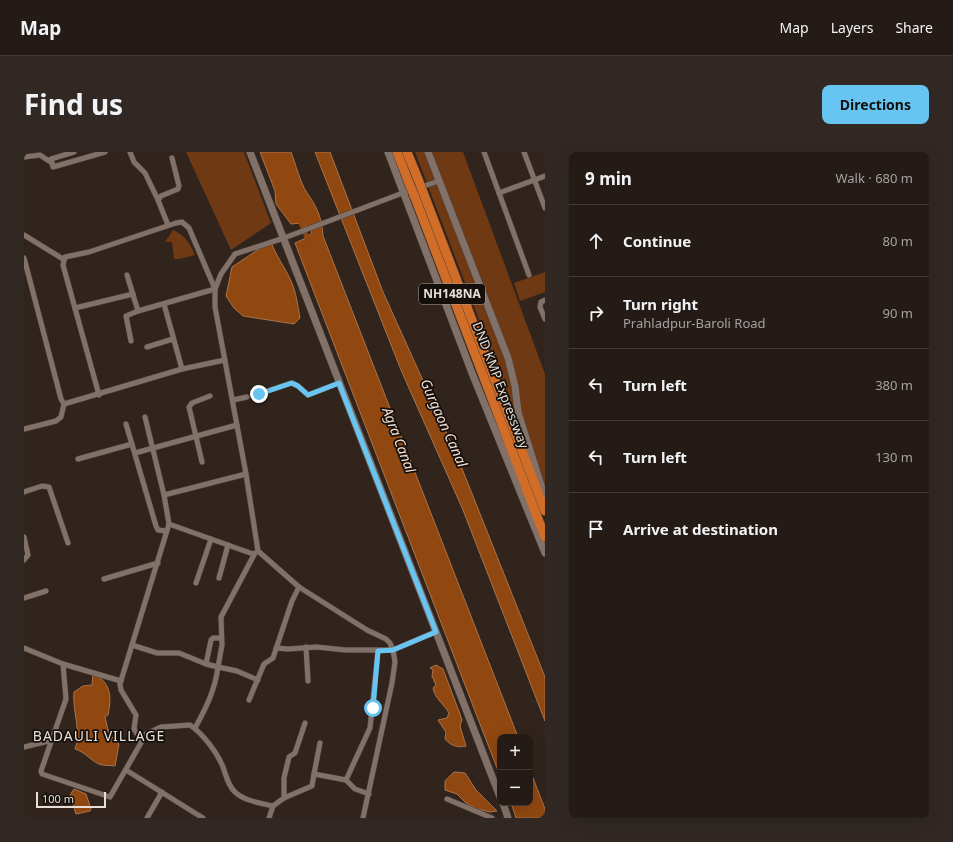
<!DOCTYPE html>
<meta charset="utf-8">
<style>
:root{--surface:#251b16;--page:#312823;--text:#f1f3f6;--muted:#a3a1a1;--line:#423935;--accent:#68c4f0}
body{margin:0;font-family:"Noto Sans",sans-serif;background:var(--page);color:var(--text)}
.controls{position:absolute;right:12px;bottom:12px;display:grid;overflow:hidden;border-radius:8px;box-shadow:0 4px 16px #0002}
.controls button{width:36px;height:36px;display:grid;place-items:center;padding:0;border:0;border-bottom:1px solid var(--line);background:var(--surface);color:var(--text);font:20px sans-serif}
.scale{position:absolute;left:12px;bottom:10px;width:70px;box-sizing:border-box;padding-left:4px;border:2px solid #e7ded9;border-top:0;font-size:11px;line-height:14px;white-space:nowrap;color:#e7ded9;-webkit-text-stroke:3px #140f0b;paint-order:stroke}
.stop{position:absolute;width:12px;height:12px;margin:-9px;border:3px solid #68c4f0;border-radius:50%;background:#fff}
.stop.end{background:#68c4f0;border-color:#fff;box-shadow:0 1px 4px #0008}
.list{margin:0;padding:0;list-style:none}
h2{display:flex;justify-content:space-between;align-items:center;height:52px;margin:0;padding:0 16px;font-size:17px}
h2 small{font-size:13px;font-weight:400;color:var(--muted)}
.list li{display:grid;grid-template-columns:26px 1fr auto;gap:12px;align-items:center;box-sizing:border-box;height:72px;padding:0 16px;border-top:1px solid var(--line)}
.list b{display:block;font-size:15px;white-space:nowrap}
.list p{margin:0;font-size:13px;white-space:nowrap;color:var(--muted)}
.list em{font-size:13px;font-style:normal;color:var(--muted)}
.icon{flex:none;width:22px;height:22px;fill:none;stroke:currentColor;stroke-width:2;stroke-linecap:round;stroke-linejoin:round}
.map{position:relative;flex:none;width:521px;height:666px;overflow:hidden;border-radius:8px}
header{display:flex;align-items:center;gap:24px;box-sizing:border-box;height:56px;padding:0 20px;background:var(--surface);border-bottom:1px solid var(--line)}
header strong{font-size:19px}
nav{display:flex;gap:22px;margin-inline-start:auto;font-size:14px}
.intro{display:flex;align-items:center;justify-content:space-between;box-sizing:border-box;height:96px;padding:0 24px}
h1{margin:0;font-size:28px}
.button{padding:10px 18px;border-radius:8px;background:var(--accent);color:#111;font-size:14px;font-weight:700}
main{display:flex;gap:24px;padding:0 24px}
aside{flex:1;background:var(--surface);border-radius:8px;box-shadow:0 4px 16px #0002}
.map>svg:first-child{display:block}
.green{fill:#6f3914}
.water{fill:#904710;stroke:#aa744c}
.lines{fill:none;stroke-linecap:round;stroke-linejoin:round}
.canal{stroke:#904710;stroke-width:5}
.street-casing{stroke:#4a3f39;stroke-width:6}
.secondary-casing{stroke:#4a3f39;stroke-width:8}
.highway-casing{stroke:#4a3f39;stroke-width:10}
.street{stroke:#817169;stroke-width:5}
.secondary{stroke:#817169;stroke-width:7}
.highway{stroke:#d26d27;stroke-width:9}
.highway-bridge-casing{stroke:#4a3f39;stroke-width:10;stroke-linecap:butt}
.highway-bridge{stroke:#d26d27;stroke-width:9}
.route{stroke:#68c4f0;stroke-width:5}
.labels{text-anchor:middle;stroke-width:3.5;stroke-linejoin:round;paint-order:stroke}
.shield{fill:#140f0b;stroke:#a8a09b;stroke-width:1}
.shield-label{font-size:12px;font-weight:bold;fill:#e7ded9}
.street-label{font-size:13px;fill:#e7ded9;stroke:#140f0b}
.water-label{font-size:14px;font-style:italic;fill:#f5dfd3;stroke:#140f0b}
.neighbourhood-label{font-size:14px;letter-spacing:1px;fill:#e7ded9;stroke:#140f0b}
</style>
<header>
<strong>Map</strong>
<nav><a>Map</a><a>Layers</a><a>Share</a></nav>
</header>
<div class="intro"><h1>Find us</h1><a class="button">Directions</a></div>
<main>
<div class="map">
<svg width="521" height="666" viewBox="0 0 521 666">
<rect width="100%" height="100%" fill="#31241d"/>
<g class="green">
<path d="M162 0H220L247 71 207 98Z"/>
<path d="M391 0H439L521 222V340Z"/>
<path d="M149 78C162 84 166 91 171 103L155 107H150L148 90H141Z"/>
<path d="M521 120V140L496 149 490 131Z"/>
</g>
<g class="water">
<path d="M236 0H267C272 13 276 30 283 41 293 55 298 66 299 84L494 585H476V624L271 91 284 85 288 80 278 71 267 72 252 52 251 39Z"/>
<path d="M291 0H306L359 140 433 304 521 525V569L439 358 377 218Z"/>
<path d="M247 89C251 103 261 115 267 129 272 140 274 154 276 166L270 172 219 164 210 156 202 144 208 115Z"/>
<path d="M412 513 419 517 436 562 438 568 436 574 442 594C434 596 427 594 421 587L422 580 414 568 423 566 425 561C420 552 411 547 409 536L412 533 408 524 409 518 406 516Z"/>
<path d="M69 521C87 531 88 544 84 563L81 565 85 582 95 592 91 614C86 613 80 614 75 612 66 608 61 600 51 597 58 581 48 558 50 540L59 534 68 533Z"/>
<path d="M506 618 521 657V666H492L487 651H506Z"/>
<path d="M430 620 441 621 452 638 473 659 466 660 453 657 442 651 433 642 421 638V629Z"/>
<path d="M50 637 62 642 67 657 66 659 52 662 46 643Z"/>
</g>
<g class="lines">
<path class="canal" d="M275 66 285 90"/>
<defs>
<g id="street">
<path d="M50 0 27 7 29 15 81 0"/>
<path d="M106 0 110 10 121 21 134 48"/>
<path d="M460 0 505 123"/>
<path d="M500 0 521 56"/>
<path d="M0 5 16 3 28 11"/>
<path d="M475 41 521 24"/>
<path d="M144 73 134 48 137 44 154 37 155 34 148 6"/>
<path d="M0 83 39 107"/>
<path d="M0 106 37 247 40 252 158 217 201 208"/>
<path d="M521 148 517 150 516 155 521 167"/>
<path d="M140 152 158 217"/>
<path d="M51 156 109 142"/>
<path d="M107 189 102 164 114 159"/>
<path d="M123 195 149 187"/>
<path d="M235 242 267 231 274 234 284 243 315 231"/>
<path d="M75 243 39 113 41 105 65 100 152 71 158 70 165 76 191 137 114 159 103 123"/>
<path d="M209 248 223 245"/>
<path d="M121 265 140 343 145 372 229 402"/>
<path d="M102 272 132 374 134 378 142 379"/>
<path d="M0 277 32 269 37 265 40 252"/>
<path d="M111 301 213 273"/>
<path d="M54 307 108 292"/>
<path d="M178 310 165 255 168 251 186 244"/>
<path d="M0 340 18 334 25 335 44 391"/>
<path d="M140 343 222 322"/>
<path d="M0 385 4 403 0 408"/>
<path d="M231 401 197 465 198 493 194 515 213 519 234 528"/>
<path d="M195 426 204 393"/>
<path d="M80 427 134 411"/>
<path d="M172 431 187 387"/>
<path d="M0 446 22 439"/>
<path d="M108 493 133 501H155L182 512"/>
<path d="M282 495 284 529"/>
<path d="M0 496 39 512 97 529"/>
<path d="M252 496 264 497 293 495 321 498H369L366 491 362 487 343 478 275 435 234 399 222 322 191 155V137L197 122 211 102 260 86 376 42 415 29"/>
<path d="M39 512 42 547 17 619 18 622 86 645 122 582 137 575 166 573C179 582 193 600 199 615 202 623 204 634 211 640 220 649 237 651 249 654L245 666"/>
<path d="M225 548 240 512 249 506 268 449 275 435"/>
<path d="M171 576C182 556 191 538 194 515L182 512 187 488 189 486H197"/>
<path d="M118 589 110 577 112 563 97 538 96 532 145 372"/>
<path d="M0 595 29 588"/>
<path d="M102 618 179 666"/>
<path d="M290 622 296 591"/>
<path d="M322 628 346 576 354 499"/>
<path d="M260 646V626L265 605 271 601 281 571"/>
<path d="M423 647 468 666"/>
<path d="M249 654 260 646 288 634 290 622 322 628 331 637 345 642"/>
<path d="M123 666 138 640"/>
<path d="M339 666 368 531 371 510 369 498 411 480"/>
</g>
<g id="secondary">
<path d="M226 0 476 645"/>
<path d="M364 0 448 221 521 401"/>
<path d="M404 0 484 206 491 234 494 260 521 346"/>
<path d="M479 651 484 666"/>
</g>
<g id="highway">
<path d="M373 0 385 31"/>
<path d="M383 0 394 27"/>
<path d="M399 40 521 359"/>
<path d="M390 43 521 385"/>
</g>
</defs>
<use href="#street" class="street-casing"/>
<use href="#secondary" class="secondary-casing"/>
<use href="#highway" class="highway-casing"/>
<use href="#street" class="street"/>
<use href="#secondary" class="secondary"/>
<use href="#highway" class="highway"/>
<defs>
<g id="highway-bridge">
<path d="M394 27 399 40"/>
<path d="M385 31 390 43"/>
</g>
</defs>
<use href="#highway-bridge" class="highway-bridge-casing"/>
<use href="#highway-bridge" class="highway-bridge"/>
</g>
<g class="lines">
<path class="route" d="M235 242 268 231 274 234 284 243 315 231 412 480 369 498 354 499 349 556"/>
</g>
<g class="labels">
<rect class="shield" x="395" y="132" width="66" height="20" rx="3"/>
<g class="shield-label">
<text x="428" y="146">NH148NA</text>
</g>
<g class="street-label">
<text transform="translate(477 233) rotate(69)" y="5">DND KMP Expressway</text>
</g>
<g class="water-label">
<text transform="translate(420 271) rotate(66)" y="5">Gurgaon Canal</text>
<text transform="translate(375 288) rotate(69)" y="5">Agra Canal</text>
</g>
<g class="neighbourhood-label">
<text x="75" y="589">BADAULI VILLAGE</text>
</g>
</g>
</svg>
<div class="controls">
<button>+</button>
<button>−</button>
</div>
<div class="scale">100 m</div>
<div class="stop" style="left:349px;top:556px"></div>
<div class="stop end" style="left:235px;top:242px"></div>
</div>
<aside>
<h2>9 min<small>Walk · 680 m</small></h2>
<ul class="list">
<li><svg class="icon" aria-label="ahead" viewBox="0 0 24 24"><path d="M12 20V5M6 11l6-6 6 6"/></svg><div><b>Continue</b></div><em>80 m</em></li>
<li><svg class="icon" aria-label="right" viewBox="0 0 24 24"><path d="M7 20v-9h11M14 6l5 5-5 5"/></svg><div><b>Turn right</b><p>Prahladpur-Baroli Road</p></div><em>90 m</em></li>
<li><svg class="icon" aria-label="left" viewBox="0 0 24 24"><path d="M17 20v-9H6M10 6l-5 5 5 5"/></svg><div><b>Turn left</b></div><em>380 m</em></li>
<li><svg class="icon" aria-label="left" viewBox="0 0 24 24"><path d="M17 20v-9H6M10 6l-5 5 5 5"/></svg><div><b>Turn left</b></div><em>130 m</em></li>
<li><svg class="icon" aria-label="arrive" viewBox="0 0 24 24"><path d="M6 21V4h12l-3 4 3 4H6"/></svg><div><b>Arrive at destination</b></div></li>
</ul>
</aside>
</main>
